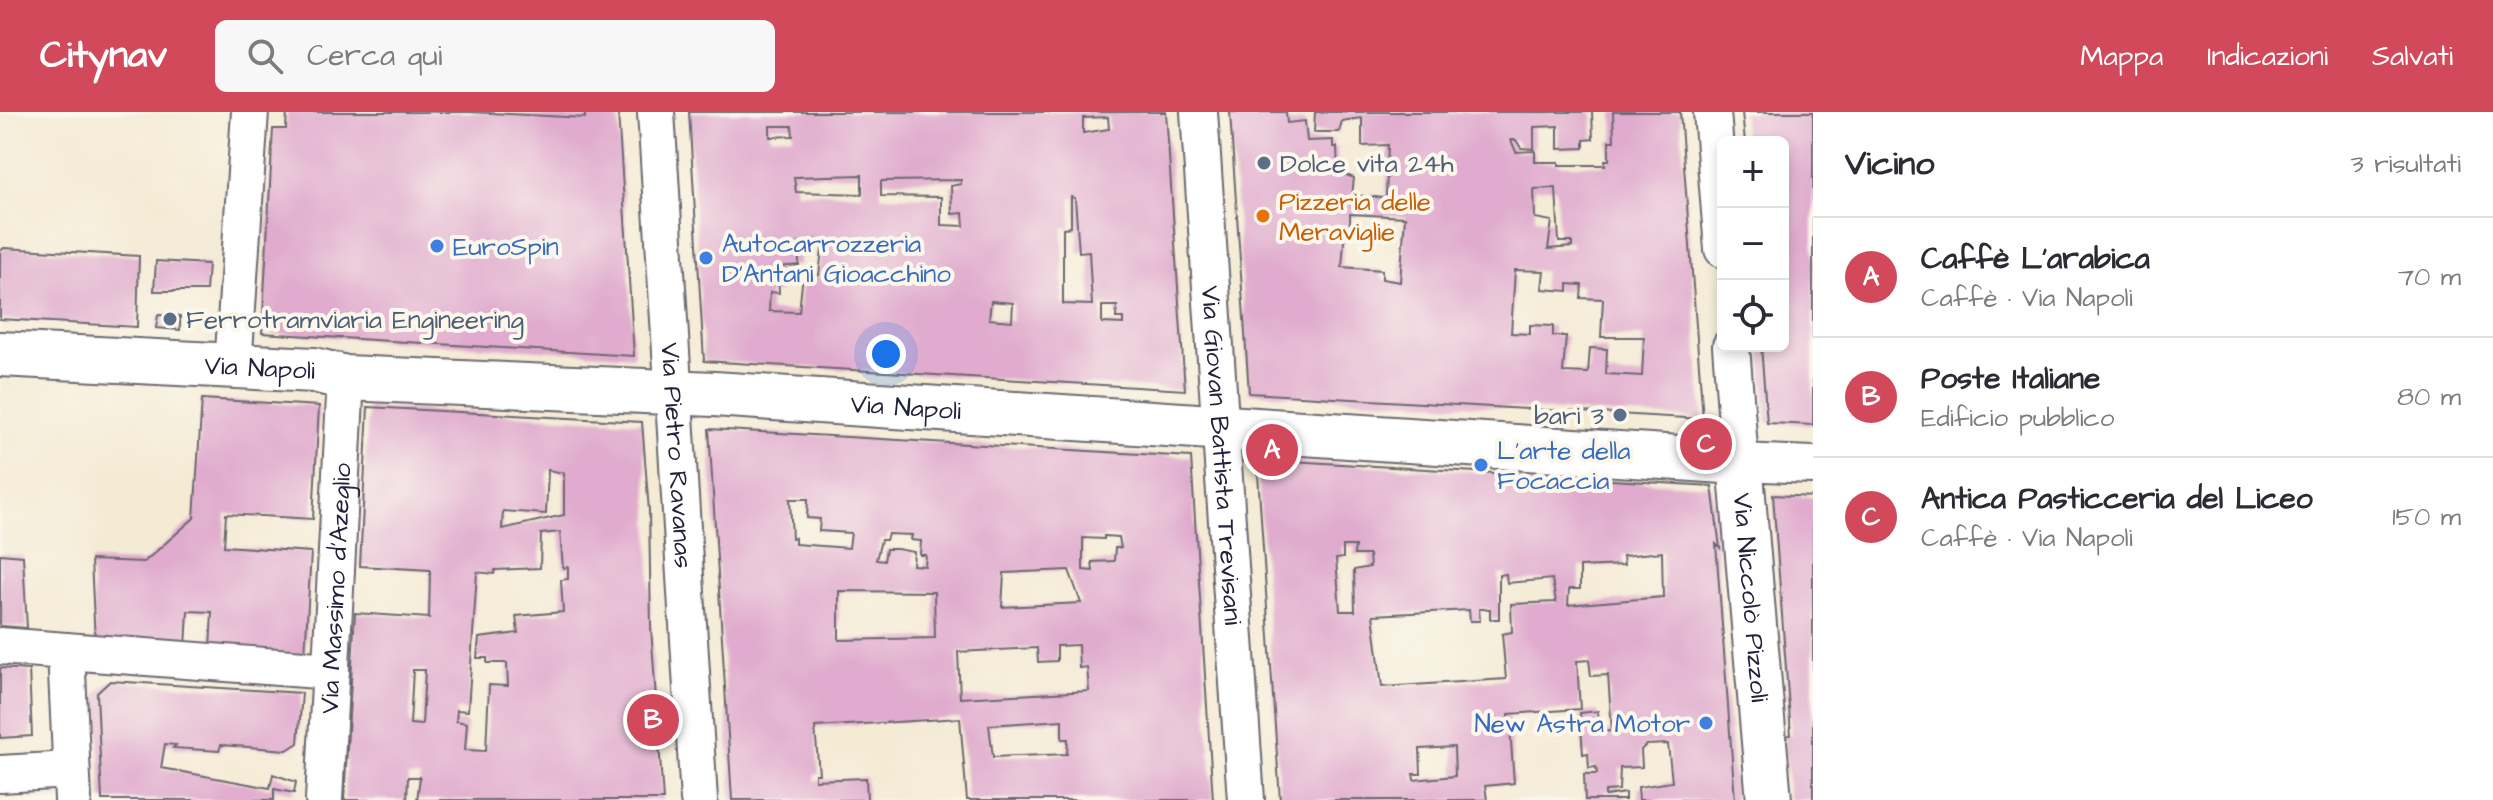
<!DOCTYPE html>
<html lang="it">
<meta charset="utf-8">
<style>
:root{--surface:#fff;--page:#f7f7f7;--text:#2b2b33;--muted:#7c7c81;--line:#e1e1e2;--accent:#d1495b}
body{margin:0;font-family:"Architects Daughter",sans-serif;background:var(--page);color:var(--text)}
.controls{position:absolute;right:24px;top:24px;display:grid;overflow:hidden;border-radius:12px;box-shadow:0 4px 12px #0003}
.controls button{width:72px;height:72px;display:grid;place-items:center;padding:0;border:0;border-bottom:2px solid var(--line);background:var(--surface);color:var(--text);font:40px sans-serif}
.you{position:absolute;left:886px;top:242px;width:28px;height:28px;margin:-20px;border:6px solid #fff;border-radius:50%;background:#1a73e8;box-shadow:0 0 0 12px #1a73e833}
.badge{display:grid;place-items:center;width:52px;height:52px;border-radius:50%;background:var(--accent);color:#fff;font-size:26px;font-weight:700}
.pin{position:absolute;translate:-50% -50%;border:4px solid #fff;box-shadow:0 2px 8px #0006}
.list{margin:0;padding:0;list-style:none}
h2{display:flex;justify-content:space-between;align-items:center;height:104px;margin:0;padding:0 32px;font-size:34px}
h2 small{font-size:26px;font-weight:400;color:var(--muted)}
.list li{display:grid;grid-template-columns:52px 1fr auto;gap:24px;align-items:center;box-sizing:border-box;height:120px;padding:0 32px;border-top:2px solid var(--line)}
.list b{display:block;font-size:30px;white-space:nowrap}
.list p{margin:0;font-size:26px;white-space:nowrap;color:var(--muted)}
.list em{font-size:26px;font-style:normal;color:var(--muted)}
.icon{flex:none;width:44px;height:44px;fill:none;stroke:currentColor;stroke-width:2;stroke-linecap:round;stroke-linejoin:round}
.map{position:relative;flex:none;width:1813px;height:688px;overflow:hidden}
header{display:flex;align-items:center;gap:48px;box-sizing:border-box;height:112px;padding:0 40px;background:var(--accent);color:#fff}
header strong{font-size:38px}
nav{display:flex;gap:44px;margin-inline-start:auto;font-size:28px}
.search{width:560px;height:72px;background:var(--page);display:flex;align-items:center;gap:20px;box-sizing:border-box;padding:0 28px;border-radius:12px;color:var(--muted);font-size:30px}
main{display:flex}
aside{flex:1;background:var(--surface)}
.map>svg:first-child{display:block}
.building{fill:#e0abce;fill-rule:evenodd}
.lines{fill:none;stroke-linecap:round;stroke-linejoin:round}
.minor-casing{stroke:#6c6871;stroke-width:40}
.tertiary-casing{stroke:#6c6871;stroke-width:48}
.minor{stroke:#fff;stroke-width:36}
.tertiary{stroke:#fff;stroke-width:44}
.service-dot{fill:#5c6f8a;stroke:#fbf7ec;stroke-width:3}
.food-dot{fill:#e8710a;stroke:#fbf7ec;stroke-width:3}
.shop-dot{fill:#3f7fe0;stroke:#fbf7ec;stroke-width:3}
.labels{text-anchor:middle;stroke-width:8;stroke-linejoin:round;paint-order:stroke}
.service-label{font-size:26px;fill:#4e5e75;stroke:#fbf7ec;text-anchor:start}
.food-label{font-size:26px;fill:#c56008;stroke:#fbf7ec;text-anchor:start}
.shop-label{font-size:26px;fill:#366cbe;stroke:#fbf7ec;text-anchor:start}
.street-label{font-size:26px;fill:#22223b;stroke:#fbf7ec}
</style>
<header>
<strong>Citynav</strong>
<div class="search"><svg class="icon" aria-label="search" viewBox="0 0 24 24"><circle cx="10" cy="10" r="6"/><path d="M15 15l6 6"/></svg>Cerca qui</div>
<nav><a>Mappa</a><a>Indicazioni</a><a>Salvati</a></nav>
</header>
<main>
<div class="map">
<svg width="1813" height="688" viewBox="0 0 1813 688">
<rect width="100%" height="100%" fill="#fbf7ec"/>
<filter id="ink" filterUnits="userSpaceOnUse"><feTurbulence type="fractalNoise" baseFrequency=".0125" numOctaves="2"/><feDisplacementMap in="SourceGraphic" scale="16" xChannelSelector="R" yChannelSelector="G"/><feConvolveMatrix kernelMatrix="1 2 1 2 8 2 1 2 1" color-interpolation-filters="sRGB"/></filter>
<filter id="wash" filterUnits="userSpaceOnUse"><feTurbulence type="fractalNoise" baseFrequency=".006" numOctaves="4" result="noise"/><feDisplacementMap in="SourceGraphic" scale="32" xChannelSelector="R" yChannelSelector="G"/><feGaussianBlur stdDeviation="1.8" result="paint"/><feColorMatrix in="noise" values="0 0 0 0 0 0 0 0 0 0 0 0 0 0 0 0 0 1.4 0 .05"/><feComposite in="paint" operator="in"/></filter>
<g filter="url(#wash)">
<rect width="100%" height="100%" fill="#f4ebd5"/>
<g id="blocks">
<g class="building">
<path d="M287 0H469L585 6V0H618L634 244 262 221 273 17H286Z"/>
<path d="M689 0H1166L1185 278 704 249ZM1108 5 1109 17 1083 21V6ZM770 14H792L793 24 770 25ZM862 63V82L796 80 794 65ZM961 68V72L951 74 952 102 963 101 964 114 941 113V85L881 84V69ZM1071 85 1075 86 1079 140 1089 139 1092 193 1063 192V116L1071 115ZM812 127 823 129 819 163 803 162 799 200 769 199 770 180 779 181 778 155 799 153V131L810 132ZM991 189 1013 191 1012 209 989 207ZM1102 194H1117L1116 206H1123V212L1102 211Z"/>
<path d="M1230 0H1286L1287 11 1305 9 1307 29 1333 28V35H1337L1338 60 1354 66 1352 83 1386 86 1388 33 1362 34V6L1342 9 1339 20H1314L1315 0H1592L1593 27 1584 28V36L1558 37V14L1534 15V37L1521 36 1516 28H1511L1516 40 1535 39V50H1559V53H1605V48H1609V29H1614L1613 0H1680L1703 307 1249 281ZM1556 76 1559 130H1572V135L1548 137 1552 109 1535 106 1534 77ZM1350 102 1405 105 1400 170 1382 167V158L1342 155 1345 117H1350ZM1515 158 1544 159 1542 177 1568 179V172L1582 173 1581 186 1603 187 1601 225H1644L1642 264 1606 262 1607 237 1590 236 1588 261 1563 260 1566 224H1553V214L1530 213V222L1511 221Z"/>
<path d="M1742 0H1813V313L1767 311 1761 234H1783V30H1745Z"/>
<path d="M4 136 139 144 137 215 0 207V139Z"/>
<path d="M156 149 208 152 206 179H154Z"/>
<path d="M158 203 180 204V218L156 216Z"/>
<path d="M202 287 319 294 313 407 226 402 224 434 311 440 305 543 210 537 212 500 188 499 186 536 95 530 91 448 144 450 194 406Z"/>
<path d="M368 295 642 310 649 399 651 515 663 688H417L420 665H408L407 688H344L355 501 429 506 430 458 360 454ZM548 358 564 361V403L502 417 503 399 546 402ZM560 420 563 456 568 455V467L561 468 563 500 516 504 518 521 479 526 477 546H487V551H507L508 574 489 573 486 639 465 638 467 611 456 609 457 598 468 599 477 460 494 462 495 458 540 456 541 422ZM413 558H425L422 613 410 612Z"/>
<path d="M709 317 1191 345 1213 688H967L960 606 815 615 819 662H815V668L866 666 867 688H732ZM790 387H808L807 406 820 407 819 419 851 421 849 436 795 432V426L792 427ZM888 422 912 423 911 428 921 429 920 443H926L925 454 913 453 914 440 897 437H886L884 449 876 448 881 428H886ZM1104 424 1119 425 1121 436H1115L1114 449 1092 450 1093 459 1083 458V426L1104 427ZM1069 458 1081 491 1002 495 1004 461ZM839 479 934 480 935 526 839 528ZM1078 533 1079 556 1087 555 1089 579 960 586 958 540 1037 536 1038 550 1057 549V534ZM1062 608V627H1068L1067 642 993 645 989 613Z"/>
<path d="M1257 347 1712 374 1720 436 1716 432 1735 688H1639L1638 675 1672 670 1668 632 1646 633 1641 638 1642 655 1620 656 1619 678 1605 679V684L1625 681V688H1585L1584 662H1597L1596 655 1589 656 1588 641 1583 642 1580 601 1598 599 1600 620 1612 619 1608 563 1591 564 1589 548 1577 549 1580 597 1509 602 1514 671 1485 674 1487 688H1280ZM1343 434H1355L1354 443H1369L1370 455 1354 458 1355 499H1340L1336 447 1343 446ZM1662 440 1663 485 1568 493 1569 477H1580V455L1624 453 1623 444ZM1506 462 1507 471 1552 467 1556 490 1511 492 1512 520 1502 522 1506 567 1382 575 1373 503 1469 498 1470 509H1480L1479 497H1490V507H1499V463ZM1454 635 1455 664 1414 668 1413 662H1421L1420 637Z"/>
<path d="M1773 383 1813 385V688H1789L1784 624 1791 623Z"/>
<path d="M0 442 23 444 27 516 0 514Z"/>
<path d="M0 556 29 558 32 624 0 626Z"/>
<path d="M110 569 302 581 298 631 287 638 221 633 219 639 173 636 176 633 165 632 161 656 270 676 273 662 296 670 294 681 274 677V688H102L97 581Z"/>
</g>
</g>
</g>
<g filter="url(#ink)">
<use href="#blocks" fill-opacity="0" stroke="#6c6871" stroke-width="2"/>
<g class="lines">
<defs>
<g id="minor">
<path id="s1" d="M656 0 699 688"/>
<path id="s2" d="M1199 0 1246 688"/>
<path d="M1712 0 1723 137"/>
<path d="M1731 234 1740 350 1813 353"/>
<path d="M233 255 250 0"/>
<path d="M0 534 331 559"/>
<path d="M66 539 73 688"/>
<path d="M0 662 71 658"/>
<path id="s3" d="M324 688 346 266"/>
</g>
<g id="tertiary">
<path id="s4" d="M0 242 314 258 346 266 714 282 1740 350 1769 688"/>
</g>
</defs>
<use href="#minor" class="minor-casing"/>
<use href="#tertiary" class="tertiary-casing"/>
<use href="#minor" class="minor"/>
<use href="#tertiary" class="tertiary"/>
</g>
</g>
<g class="service-dot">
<circle cx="1264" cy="51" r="8"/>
<circle cx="170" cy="207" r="8"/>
<circle cx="1620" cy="303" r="8"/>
</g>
<circle class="food-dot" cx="1263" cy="104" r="8"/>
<g class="shop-dot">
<circle cx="437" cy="134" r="8"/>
<circle cx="706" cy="146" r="8"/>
<circle cx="1481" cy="353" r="8"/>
<circle cx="1706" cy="611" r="8"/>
</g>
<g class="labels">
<g class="service-label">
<text x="1280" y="60">Dolce vita 24h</text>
<text x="186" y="216">Ferrotramviaria Engineering</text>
<text x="1604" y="312" text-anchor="end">bari 3</text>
</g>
<g class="food-label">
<text x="1279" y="98">Pizzeria delle<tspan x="1279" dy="30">Meraviglie</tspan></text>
</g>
<g class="shop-label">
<text x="722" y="140">Autocarrozzeria<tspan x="722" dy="30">D'Antani Gioacchino</tspan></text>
<text x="453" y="143">EuroSpin</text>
<text x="1497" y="347">L'arte della<tspan x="1497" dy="30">Focaccia</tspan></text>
<text x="1690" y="620" text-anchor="end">New Astra Motor</text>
</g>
<g class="street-label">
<text dy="9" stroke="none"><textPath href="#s4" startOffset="260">Via Napoli</textPath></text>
<text dy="9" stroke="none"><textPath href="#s4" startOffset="908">Via Napoli</textPath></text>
<text dy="9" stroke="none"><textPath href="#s1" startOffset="344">Via Pietro Ravanas</textPath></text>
<text dy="9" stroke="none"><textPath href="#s2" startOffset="344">Via Giovan Battista Trevisani</textPath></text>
<text dy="9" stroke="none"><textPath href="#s3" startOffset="212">Via Massimo d'Azeglio</textPath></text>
<text dy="9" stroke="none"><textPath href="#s4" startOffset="1880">Via Niccolò Pizzoli</textPath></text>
</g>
</g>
</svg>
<div class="controls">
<button>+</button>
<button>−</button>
<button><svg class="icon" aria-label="locate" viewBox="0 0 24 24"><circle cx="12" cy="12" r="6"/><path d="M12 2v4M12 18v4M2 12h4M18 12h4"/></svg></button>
</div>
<div class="you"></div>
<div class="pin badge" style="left:1272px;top:338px">A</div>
<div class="pin badge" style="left:653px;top:608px">B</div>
<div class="pin badge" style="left:1706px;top:332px">C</div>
</div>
<aside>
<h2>Vicino<small>3 risultati</small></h2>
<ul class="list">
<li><span class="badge">A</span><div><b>Caffè L'arabica</b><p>Caffè · Via Napoli</p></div><em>70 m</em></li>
<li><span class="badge">B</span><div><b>Poste Italiane</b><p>Edificio pubblico</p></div><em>80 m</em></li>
<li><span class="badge">C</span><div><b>Antica Pasticceria del Liceo</b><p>Caffè · Via Napoli</p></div><em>150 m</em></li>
</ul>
</aside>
</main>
